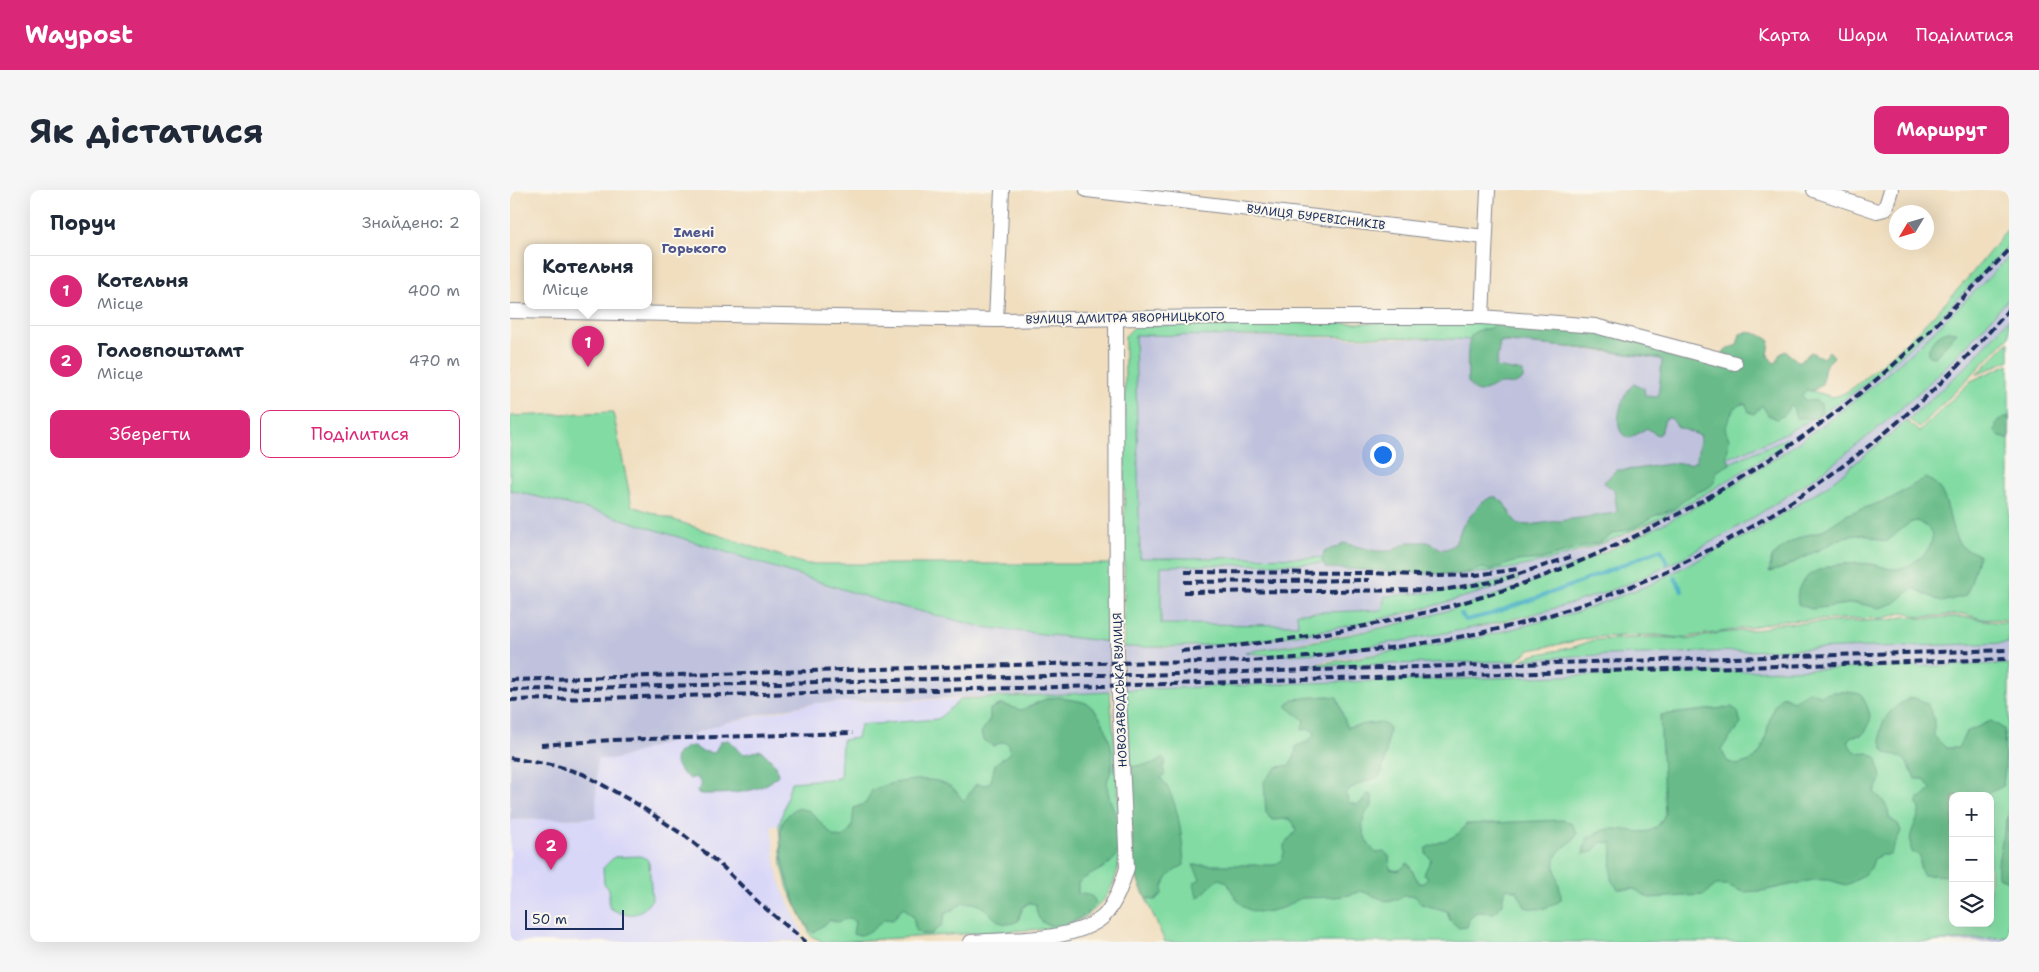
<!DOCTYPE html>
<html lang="uk">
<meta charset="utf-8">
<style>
:root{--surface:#fff;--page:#f6f6f7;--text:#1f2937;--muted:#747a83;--line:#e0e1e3;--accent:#db2777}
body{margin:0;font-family:"Shantell Sans",sans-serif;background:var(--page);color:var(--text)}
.controls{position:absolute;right:15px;bottom:15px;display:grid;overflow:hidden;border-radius:10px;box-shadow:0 5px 20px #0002}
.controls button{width:45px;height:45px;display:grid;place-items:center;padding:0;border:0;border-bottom:1px solid var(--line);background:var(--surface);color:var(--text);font:25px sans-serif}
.compass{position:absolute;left:1379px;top:15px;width:45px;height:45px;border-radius:50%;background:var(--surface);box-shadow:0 5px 20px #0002;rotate:232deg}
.scale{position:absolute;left:15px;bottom:12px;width:99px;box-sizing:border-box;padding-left:5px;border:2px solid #1b2f5e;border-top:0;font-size:14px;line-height:18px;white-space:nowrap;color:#1b2f5e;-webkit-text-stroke:4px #fbf7ec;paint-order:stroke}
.you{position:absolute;left:872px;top:264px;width:18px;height:18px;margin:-12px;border:4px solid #fff;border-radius:50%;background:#1a73e8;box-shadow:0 0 0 8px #1a73e833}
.badge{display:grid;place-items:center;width:32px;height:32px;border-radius:50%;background:var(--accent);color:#fff;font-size:16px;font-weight:700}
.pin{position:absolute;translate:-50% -41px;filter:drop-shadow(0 1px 2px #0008)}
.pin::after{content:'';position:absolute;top:26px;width:18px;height:15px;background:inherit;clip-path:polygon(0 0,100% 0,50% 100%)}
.popup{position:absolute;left:14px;top:54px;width:128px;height:65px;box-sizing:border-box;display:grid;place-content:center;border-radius:10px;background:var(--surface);filter:drop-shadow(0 1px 4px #0005);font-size:16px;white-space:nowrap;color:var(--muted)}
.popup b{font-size:19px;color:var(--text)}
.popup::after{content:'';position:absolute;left:50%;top:100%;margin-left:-10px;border:10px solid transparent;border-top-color:var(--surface)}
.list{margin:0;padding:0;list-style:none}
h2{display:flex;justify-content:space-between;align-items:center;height:65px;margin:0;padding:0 20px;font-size:21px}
h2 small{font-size:16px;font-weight:400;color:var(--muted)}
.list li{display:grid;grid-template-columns:32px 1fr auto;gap:15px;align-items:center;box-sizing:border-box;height:70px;padding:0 20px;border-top:1px solid var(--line)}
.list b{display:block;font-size:19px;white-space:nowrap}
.list p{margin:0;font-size:16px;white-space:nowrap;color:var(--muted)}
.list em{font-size:16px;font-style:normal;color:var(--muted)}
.actions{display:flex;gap:10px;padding:15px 20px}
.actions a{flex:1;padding:11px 0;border:1px solid var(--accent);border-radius:10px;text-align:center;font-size:18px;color:var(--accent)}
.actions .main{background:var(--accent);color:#fff}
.icon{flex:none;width:28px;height:28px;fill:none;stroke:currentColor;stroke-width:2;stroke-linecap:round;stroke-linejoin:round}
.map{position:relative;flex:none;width:1499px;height:752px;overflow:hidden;border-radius:10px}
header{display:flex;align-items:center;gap:30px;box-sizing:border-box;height:70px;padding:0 25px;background:var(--accent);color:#fff}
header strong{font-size:24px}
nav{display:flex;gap:28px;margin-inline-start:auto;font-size:18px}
.intro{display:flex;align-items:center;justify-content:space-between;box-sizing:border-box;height:120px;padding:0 30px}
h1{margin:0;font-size:35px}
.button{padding:12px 22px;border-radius:10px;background:var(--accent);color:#fff;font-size:18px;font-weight:700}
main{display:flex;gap:30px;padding:0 30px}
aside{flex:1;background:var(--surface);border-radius:10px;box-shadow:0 5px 20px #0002}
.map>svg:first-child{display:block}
.built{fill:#d9d7f8}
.industrial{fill:#c0c2dd}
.green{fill:#81dba2;stroke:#4e8580;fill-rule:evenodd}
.forest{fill:#68bb88;stroke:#427573}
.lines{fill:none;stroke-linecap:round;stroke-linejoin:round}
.stream{stroke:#47b1c5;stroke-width:4}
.minor-casing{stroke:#86868e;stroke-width:16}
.minor{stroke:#fff;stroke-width:14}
.rail{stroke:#1b2f5e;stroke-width:4;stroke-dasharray:8 4;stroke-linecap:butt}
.labels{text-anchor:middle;stroke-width:4;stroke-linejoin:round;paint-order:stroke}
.street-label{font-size:12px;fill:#1b2f5e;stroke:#fbf7ec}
.neighbourhood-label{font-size:14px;font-weight:bold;fill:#4e568d;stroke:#fbf7ec}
</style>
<header>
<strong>Waypost</strong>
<nav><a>Карта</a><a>Шари</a><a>Поділитися</a></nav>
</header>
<div class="intro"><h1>Як дістатися</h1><a class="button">Маршрут</a></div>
<main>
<aside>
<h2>Поруч<small>Знайдено: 2</small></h2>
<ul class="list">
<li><span class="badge">1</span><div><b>Котельня</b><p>Місце</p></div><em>400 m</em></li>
<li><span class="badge">2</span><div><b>Головпоштамт</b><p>Місце</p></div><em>470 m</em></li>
</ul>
<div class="actions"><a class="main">Зберегти</a><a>Поділитися</a></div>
</aside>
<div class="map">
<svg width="1499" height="752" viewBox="0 0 1499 752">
<rect width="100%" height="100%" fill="#fbf7ec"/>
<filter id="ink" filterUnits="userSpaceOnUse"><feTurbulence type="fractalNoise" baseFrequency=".02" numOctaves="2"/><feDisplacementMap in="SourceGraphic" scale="10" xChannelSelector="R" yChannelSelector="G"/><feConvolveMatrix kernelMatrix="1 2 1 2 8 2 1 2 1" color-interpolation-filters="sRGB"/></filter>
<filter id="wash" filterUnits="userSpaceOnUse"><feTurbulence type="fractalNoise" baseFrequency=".0096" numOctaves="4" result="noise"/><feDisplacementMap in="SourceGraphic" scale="20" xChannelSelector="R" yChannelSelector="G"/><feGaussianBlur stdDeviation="1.12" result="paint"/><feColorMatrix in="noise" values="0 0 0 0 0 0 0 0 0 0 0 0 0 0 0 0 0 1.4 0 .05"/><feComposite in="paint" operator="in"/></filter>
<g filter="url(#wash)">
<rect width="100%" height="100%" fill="#f0debf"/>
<path class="built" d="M451 509 428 529 350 535 347 548 332 550 330 588 281 592 269 636H262V641L266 677 273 701 292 742 290 751 0 752V630L86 628V569H107L215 533 306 513Z"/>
<g class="industrial">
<path d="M1499 55V67L1487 80 1425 142 1354 204 1291 251 1243 283 1157 332 1030 390 978 408 923 425 859 440 737 462 749 465 803 462 949 441 1001 431 1056 415 1149 380 1235 333 1289 299 1359 246 1430 182 1499 108V129L1457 176 1399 229 1317 296 1247 340 1139 395 1071 421 955 451 821 470 800 475 1005 471 1064 466 1499 453V474L797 493 614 500V457L657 458 772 448 901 423 1009 390 1007 387 980 395 915 404 872 420 787 423 789 435 651 434V376L874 372 875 382 930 384 966 383 1017 376 1071 362 1127 341 1200 302 1279 251 1277 248 1213 276 1062 349 942 367 630 368 625 145 987 150 1150 168 1203 178 1201 274 1232 263 1262 249 1347 201 1411 145Z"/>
<path d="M0 300 93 323 373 412 473 437 600 452V502L306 513 265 521 215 533 107 569H87L86 628 0 630Z"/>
<path d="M1499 747V752H1413Z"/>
</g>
<g class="green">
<path d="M1499 37V55L1492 63C1445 109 1401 164 1346 201 1302 232 1251 257 1201 274L1203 179C1014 139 817 148 625 145L630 368 942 367 1062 349 1213 276 1277 248 1279 251C1182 316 1086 371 967 383 936 386 905 383 875 382L874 372 651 376V434L788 435 787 423 872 420 875 406 953 400 1008 387 1009 390C882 432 748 460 614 457L615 146 625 136 731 133H973L1085 139 1323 207C1339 204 1352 190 1364 180 1415 138 1459 90 1499 37Z"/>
<path d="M1499 67V108C1418 204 1320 285 1210 347 1176 366 1141 386 1104 399 1036 424 967 438 896 450 855 457 774 471 735 462 799 453 864 442 926 424 1081 379 1229 305 1354 203 1406 161 1452 114 1499 67Z"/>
<path d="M1499 129V147L1409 238 1399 229 1457 176Z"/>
<path d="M1499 152V170L1466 185Z"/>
<path d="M1499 174V430L1472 429 1454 424 1409 427 1395 422 1374 428 1269 431 1238 438 1170 448 1146 445 1086 447 1020 460 1005 471 796 476 972 447 1071 421 1139 395 1247 340 1317 296 1397 231 1409 242 1461 191Z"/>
<path d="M103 222 122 316 295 374H602L600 452 473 437 373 412 93 323 0 300V226Z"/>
<path d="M1397 426C1416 431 1433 426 1452 427 1468 427 1481 434 1499 432V453L1064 466 1012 470 1020 466 1064 457 1084 450 1145 447 1179 449 1211 443 1252 439 1266 434 1380 430Z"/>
<path d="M1499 474V747L1413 752H655L623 679 620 577 614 500 797 493ZM1443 606H1480V733H1443Z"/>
<path d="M600 502C603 534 605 565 608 597 612 658 621 713 551 738L324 752H314L301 746 278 699 272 676 269 636 281 592 330 588 332 550 347 548 350 535 428 529 451 509Z"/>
<path d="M130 666 137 669 139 673 142 709C130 727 116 729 99 717V699L94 694 93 678 104 667Z"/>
</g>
<g class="forest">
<path d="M987 134 1039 140 1075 137 1214 178H1222L1213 163 1214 161 1227 155 1230 144C1240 140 1252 144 1260 151L1258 166 1264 173 1267 172 1269 165 1275 161 1289 172 1301 162 1313 168 1319 161 1324 166C1322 171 1318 171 1316 175 1310 186 1320 194 1301 201L1296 200 1292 205 1295 210 1307 211 1311 214 1312 220 1307 228H1286L1283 217 1280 216 1274 225 1267 229 1258 225 1252 215 1244 224 1239 222 1236 214C1224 212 1219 229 1215 239L1219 249 1217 265 1220 274 1207 281 1205 291 1200 297 1181 305 1162 320 1146 325 1126 337 1103 344 1090 352 1032 369 1007 371 980 380 973 378 948 385 816 378 812 370 814 361 827 357 833 353 866 361H882L898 352H918L931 359H937L945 354 953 335 972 312 982 307H986L993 312 1007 334 1020 335 1105 323 1107 321 1104 300 1095 294 1094 292 1106 280C1131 281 1156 271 1180 274L1186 271 1191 246 1168 237 1161 228 1155 229 1151 243 1147 245 1137 238 1120 248C1098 244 1112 202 1124 194L1134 198 1135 206 1148 207 1152 171 1150 168 1091 160 990 151 986 177 1013 182V189C1002 198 1001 193 990 194 976 196 969 212 958 192 958 181 955 147 965 142 973 138 976 141 987 134Z"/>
<path d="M1438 141 1447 142 1425 167 1419 166 1418 162C1421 152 1428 143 1438 141Z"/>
<path d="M1499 226V249L1490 247 1485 242 1487 231Z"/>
<path d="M1415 288C1442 297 1436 334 1449 353 1454 361 1462 360 1469 365L1460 396 1455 406 1432 412 1403 398 1385 413 1370 418 1346 413 1301 419 1288 414C1281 376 1335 371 1361 374 1372 376 1381 381 1392 378 1414 371 1439 343 1406 331L1399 333 1376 352 1353 344 1334 347 1271 379 1259 382 1262 367 1276 355 1293 346 1310 342 1338 324 1382 308Z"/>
<path d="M1300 501 1311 506C1324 499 1337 502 1351 504 1359 520 1366 531 1352 545L1342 546 1338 550C1339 560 1348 565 1358 563L1367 568 1371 588 1364 602C1373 610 1379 616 1379 628L1388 634 1391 641 1380 665H1371L1364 669 1361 678 1350 688 1336 695 1319 690H1303L1252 701 1233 702 1217 695H1206L1194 705 1139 708 1124 699H1108L1101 690 1102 653 1091 652 1082 662 1073 664 1076 649C1081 647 1088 642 1094 640 1120 634 1141 656 1155 624L1150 525 1222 517 1228 522 1231 534 1211 559 1217 571 1227 575C1232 573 1241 572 1245 568 1262 552 1254 519 1273 506L1283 511Z"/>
<path d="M817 506 827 507 837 537 870 532 879 537 875 571 870 586C858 592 844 594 835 603L840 613 847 615 853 611 858 604 862 605V616C846 630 853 650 866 663L874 662 879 666 880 679C892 683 890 678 898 673L909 693H914L918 687 914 684 921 669 916 664V658C930 651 949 649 956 634L1053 630 1062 634 1067 643C1063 654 1055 654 1048 663 1039 674 1052 696 1051 710 1040 718 1029 721 1015 717L1007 701 997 698 993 705V714L984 723 967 722 960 727 957 737 949 738 940 730 937 721 911 714 905 706H895L879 712 851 701C833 709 813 707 793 708 786 709 780 716 772 718 740 728 730 719 717 692L709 689C700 695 696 703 687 708L684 693 690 689 683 675H764C773 671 775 665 774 655L786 641 784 634 780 629 763 630 756 623 754 591 767 577 780 575 785 566 786 556 798 552 805 543 800 539 792 540 794 530 776 516 783 509Z"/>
<path d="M550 507C557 510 569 510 576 513 594 523 605 559 602 578 601 584 596 590 597 596 600 618 616 640 607 664 601 678 579 683 568 693V704C577 705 582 703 586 713 572 734 525 751 526 714L519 713 513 717 508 731C482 744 482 709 455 713 449 714 441 722 435 724L432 735 421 744H411L406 741 403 726 393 717 383 730 374 729C368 737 352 749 343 744L345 732 340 728 328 732 320 730 303 743C285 726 265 659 272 635 274 628 281 621 287 618L300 621 323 646 331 648C345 641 342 631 344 618L356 613 362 600C381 592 423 583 441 597 447 600 449 607 454 611L466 594 477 595 481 591 485 574 500 563 499 554 493 552 483 556 473 550 471 543 480 529V519L492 514 511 520 538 508Z"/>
<path d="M1402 507 1417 513 1424 528V546L1436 558H1448L1456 542 1481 531 1494 539 1495 579 1493 596 1474 606H1443V686L1413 685 1410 678V666L1402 662C1396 644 1407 635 1410 618L1406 613 1409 608 1415 606 1421 599 1414 589H1405C1397 571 1396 566 1375 563 1362 536 1379 518 1402 507Z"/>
<path d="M218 550C236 565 224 567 251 560L266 575 268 585C252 605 212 604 188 604L187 601 192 594 186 587 180 589 171 582 165 572 166 565 176 557 184 556 191 561 204 563 211 551Z"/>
<path d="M652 567 656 571 653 578 655 584 651 588C669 610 672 647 674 675 661 682 653 689 652 704L645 710 636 709 623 679 620 577 646 573Z"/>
<path d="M1499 621V691L1488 687C1486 668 1495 642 1499 621Z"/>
</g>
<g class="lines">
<g class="stream">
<path d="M1165 388 1172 401"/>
<path d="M951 424 956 430 981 424 1063 395 1151 359 1157 373"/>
</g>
</g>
</g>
<g filter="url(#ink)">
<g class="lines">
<defs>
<g id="minor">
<path d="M577 0 975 47"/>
<path d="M1304 0 1367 21 1375 19 1381 0"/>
<path d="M0 121 486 130 714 127H972L1085 136 1225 173"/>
<path d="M972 127 978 0"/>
<path d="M486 130 492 0"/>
<path d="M461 752C499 749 563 752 593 727 605 715 612 694 617 678L607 463 606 130"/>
</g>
</defs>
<use href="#minor" class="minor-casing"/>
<use href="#minor" class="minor"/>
<g class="rail">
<path d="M675 382 860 383 930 386 966 385 1008 379"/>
<path d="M674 392 859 390"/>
<path d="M674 402 931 400 988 391 1060 367"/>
<path d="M671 461C770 453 870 437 965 409 1112 366 1266 278 1381 177 1422 140 1461 100 1499 60"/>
<path d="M0 490C180 485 360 479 540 474 625 471 711 475 797 467 879 459 964 449 1043 424 1217 371 1382 260 1499 119"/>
<path d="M0 500 575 485H629L1499 460"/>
<path d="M0 510 592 496 1499 469"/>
<path d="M31 555 103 550 343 543"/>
<path d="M0 568 47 576 73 584 127 614 175 646 213 677 249 713 296 752"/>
</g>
</g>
</g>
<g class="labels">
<g class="street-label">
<text transform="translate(806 27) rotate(7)" y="4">ВУЛИЦЯ БУРЕВІСНИКІВ</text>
<text transform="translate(615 128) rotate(-1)" y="4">ВУЛИЦЯ ДМИТРА ЯВОРНИЦЬКОГО</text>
<text transform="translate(610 500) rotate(-92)" y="4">НОВОЗАВОДСЬКА ВУЛИЦЯ</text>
</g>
<g class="neighbourhood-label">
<text x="184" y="47">Імені<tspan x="184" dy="16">Горького</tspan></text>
</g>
</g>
</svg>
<div class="controls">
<button>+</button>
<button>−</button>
<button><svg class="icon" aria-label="layers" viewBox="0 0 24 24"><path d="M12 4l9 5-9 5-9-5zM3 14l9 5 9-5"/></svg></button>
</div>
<svg class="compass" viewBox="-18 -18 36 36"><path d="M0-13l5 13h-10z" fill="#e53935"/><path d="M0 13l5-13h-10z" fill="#747a83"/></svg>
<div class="scale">50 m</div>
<div class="you"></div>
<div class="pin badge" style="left:78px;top:177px">1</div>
<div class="popup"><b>Котельня</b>Місце</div>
<div class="pin badge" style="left:41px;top:680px">2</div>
</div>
</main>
